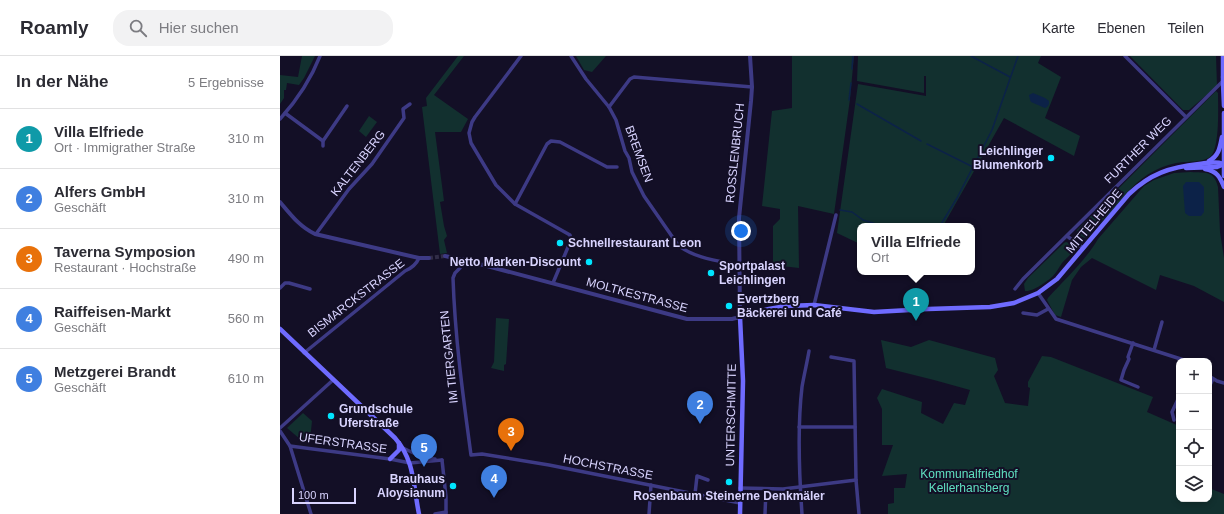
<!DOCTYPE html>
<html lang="de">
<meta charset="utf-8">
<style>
:root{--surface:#fff;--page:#f2f2f3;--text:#2b2b33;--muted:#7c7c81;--line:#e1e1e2;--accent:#1a73e8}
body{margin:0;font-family:Arial,sans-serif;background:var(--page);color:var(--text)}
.controls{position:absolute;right:12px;bottom:12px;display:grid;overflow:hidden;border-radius:8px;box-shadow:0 2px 6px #0003}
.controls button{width:36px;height:36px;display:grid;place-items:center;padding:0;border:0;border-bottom:1px solid var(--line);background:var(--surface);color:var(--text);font:20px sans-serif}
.scale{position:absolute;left:12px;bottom:10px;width:64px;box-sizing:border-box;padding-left:4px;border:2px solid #d9d4ff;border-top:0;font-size:11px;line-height:14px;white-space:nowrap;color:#d9d4ff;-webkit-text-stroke:3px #130f26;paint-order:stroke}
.you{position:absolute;left:461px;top:175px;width:14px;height:14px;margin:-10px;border:3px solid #fff;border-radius:50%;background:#1a73e8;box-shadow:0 0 0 6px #1a73e833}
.badge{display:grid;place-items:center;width:26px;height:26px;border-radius:50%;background:var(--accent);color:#fff;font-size:13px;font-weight:700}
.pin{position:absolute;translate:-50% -33px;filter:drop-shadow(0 1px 2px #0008)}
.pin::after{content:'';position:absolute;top:21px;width:14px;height:12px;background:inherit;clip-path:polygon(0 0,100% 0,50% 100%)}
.popup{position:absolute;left:577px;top:167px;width:118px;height:52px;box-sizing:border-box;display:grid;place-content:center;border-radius:8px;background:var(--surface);filter:drop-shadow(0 1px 3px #0005);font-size:13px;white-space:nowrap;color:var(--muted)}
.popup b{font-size:15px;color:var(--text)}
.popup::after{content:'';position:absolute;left:50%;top:100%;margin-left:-8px;border:8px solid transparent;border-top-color:var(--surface)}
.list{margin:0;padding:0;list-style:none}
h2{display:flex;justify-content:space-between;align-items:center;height:52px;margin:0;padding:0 16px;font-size:17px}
h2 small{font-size:13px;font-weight:400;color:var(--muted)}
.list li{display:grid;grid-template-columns:26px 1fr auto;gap:12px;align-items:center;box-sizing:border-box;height:60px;padding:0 16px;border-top:1px solid var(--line)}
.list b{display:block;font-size:15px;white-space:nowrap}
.list p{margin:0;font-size:13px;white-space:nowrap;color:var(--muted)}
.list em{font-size:13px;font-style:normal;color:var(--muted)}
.icon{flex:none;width:22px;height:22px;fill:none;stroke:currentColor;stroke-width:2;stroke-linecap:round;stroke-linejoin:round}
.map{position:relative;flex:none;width:944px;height:458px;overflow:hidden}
header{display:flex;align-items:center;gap:24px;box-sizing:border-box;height:56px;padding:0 20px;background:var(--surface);border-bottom:1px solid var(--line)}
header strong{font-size:19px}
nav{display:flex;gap:22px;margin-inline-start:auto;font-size:14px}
.search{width:280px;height:36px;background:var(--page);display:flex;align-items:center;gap:10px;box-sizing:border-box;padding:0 14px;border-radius:16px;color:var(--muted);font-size:15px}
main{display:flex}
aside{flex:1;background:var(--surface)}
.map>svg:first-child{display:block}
.green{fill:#12302f}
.water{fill:#0c2248}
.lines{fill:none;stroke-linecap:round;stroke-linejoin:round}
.stream{stroke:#0c2248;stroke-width:1.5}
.tertiary-tunnel{stroke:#312d47;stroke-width:4;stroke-dasharray:4 2;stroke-linecap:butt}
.minor{stroke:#3d3a85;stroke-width:3.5}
.tertiary{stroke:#3d3a85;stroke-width:4}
.secondary{stroke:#6f6bff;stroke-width:4.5}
.secondary-bridge{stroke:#6f6bff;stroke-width:4.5}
.poi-dot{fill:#00e5ff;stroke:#130f26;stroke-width:1.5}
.labels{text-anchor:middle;stroke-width:4;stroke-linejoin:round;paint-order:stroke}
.street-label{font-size:12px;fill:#d9d4ff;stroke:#130f26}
.poi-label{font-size:12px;font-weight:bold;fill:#d9d4ff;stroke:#130f26;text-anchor:start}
.park-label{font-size:12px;fill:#5fe0c0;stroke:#130f26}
</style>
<header>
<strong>Roamly</strong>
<div class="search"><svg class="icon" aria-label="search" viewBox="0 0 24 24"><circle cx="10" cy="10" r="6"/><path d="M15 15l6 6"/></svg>Hier suchen</div>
<nav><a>Karte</a><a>Ebenen</a><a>Teilen</a></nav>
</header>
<main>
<aside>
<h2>In der Nähe<small>5 Ergebnisse</small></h2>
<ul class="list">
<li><span class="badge" style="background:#0f9aa8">1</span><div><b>Villa Elfriede</b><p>Ort · Immigrather Straße</p></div><em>310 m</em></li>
<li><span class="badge" style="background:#3f7fe0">2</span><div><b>Alfers GmbH</b><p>Geschäft</p></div><em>310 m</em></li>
<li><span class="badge" style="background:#e8710a">3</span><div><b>Taverna Symposion</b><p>Restaurant · Hochstraße</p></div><em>490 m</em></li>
<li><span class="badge" style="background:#3f7fe0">4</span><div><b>Raiffeisen-Markt</b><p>Geschäft</p></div><em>560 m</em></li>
<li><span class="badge" style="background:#3f7fe0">5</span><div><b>Metzgerei Brandt</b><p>Geschäft</p></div><em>610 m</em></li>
</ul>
</aside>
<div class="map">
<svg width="944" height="458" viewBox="0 0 944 458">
<rect width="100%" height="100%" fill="#130f26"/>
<g class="green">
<path d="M22 0H35L24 22 19 29 7 27 6 34H4V42L0 48V19L18 21Z"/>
<path d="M178 0H184L154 39 188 63 181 76H155L164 145 160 146 164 170 167 180 164 184 167 197 160 198 142 51 147 50 146 42Z"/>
<path d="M296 0H326L312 16 304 14Z"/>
<path d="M512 0H574L570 43 554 158 518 150 519 212 493 209V170L500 163V153L482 150 492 55 512 52Z"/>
<path d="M578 0H761L758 7 781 21 765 62 800 80 794 100 724 62 663 170H580V188L557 177 578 28 646 40V20H644V37L577 25Z"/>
<path d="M850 0H936L937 30 909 54H903Z"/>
<path d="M936 35 938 37C938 50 940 90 931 100 924 107 906 105 896 107 886 109 876 113 867 119 852 129 841 144 829 158 821 166 813 174 805 182L796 178 797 174Z"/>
<path d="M89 60 97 66 86 81 79 75Z"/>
<path d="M911 116C925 117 934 114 938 131L940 176 944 202V246L914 230 880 219 876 234 812 202 801 211 792 224 781 261 775 259 767 244 768 242C785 223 805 205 818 183L864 130 874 124 894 117Z"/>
<path d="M786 186C790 187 792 189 794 192 793 198 786 202 782 207 779 211 777 216 773 220 768 225 753 236 745 235L744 228 748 222 784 187Z"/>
<path d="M216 262 229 263 226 308 224 309V315L211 312 214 306Z"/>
<path d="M601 284 631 291 649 284 715 302 718 314 714 320 725 347 748 350 750 332 748 331V326L762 300 771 301 873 341 867 356 899 370V443H929V432L944 438V458H608V448L614 447V432H625L627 418 602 420 613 389H602V353L597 342 602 333 642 346 641 357 663 368 674 347 685 349 690 334 654 324 606 312Z"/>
<path d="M23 357 32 365 30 384 20 383 7 372Z"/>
</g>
<g class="water">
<path d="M753 37 765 42 769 45V48L767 51 765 52 751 46 750 44 749 39Z"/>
<path d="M906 126H919L924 131V156L921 160H909L905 157 903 130Z"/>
</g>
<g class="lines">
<g class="stream">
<path d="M691 0 730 21"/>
<path d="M572 13 573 0"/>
<path d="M569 44 571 27"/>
<path d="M577 48 641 85"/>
<path d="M647 88 693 111"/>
<path d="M560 154 572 156 583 164 593 167 598 170"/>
<path d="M660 170 677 142 712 74 738 0"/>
<path d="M631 222 634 216"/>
</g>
<path class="tertiary-tunnel" d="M149 202 165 200"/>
<g class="minor">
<path d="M241 0 195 61 192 66 189 77 191 87 216 129 235 148 290 179 291 184 273 227"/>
<path d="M291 0 306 23 329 51 336 64 345 95 349 102 352 116 364 140 398 189C413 202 440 205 459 209"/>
<path d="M845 0 906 61"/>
<path d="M329 51 350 23 354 21 472 31"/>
<path d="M5 57 43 85"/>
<path d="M0 63C17 44 31 23 40 0"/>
<path d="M43 90V85L67 50"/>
<path d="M235 148 267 88 271 85 280 86 327 111H337"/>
<path d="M36 178 69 133 92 108 101 95 124 62 123 53 130 48"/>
<path d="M787 180 803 192"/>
<path d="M183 203 180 212 175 217 173 222C175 282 183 340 191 399L202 398 269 409 460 447"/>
<path d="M0 232 5 227H9L30 233"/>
<path d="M735 233 743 223 943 25"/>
<path d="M758 237 776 263 907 305"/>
<path d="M534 249 556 159"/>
<path d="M743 257 757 259 768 253"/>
<path d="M853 287 848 301 849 303 844 314 841 324 858 331"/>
<path d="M874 294 882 266"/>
<path d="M24 297 125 215C132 212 136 209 139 202"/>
<path d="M551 301 574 305 576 424 579 458"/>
<path d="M929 320 937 325 944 327"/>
<path d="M929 331 933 323"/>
<path d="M894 364 892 356 899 341"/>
<path d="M519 371H575"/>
<path d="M0 372 53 324"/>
<path d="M0 375 10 390 31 458"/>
<path d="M10 390 110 403 130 407 162 404"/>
<path d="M123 392 144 402 155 403"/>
<path d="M162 404 166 441V458"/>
<path d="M460 432 503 433 576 424"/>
<path d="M415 438 417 420 428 424"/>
<path d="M155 458 166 456"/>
<path d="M369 458 371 429"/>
<path d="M485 458 486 433"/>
<path d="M522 458C519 416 517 373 522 331 524 319 527 307 529 295"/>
</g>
<g class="tertiary">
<path d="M0 146C11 159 20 171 35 178L139 202H149"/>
<path d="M165 200 192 206 407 263H452L460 261 459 162 471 45 472 31 470 0"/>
</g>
<g class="secondary">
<path d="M943 0V21"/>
<path d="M943 28 944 50"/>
<path d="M944 57V120"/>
<path d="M929 105C939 100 940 91 942 81"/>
<path d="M906 112 937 111 944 108"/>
<path d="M925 113C937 115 940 121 944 131"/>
<path d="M0 273 115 382C135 405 133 429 139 458"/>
<path d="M110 403 119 394V387"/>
<path d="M460 458 463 325 460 261 489 253 506 250 534 249 594 256 648 253 710 251 734 247 758 237 777 223 849 138C870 118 890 111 919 108 928 107 935 105 944 108"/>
</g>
<path class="secondary-bridge" d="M943 21V28"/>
</g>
<g class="poi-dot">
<circle cx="771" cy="102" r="4"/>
<circle cx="280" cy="187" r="4"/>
<circle cx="309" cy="206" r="4"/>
<circle cx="431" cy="217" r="4"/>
<circle cx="449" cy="250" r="4"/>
<circle cx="51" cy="360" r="4"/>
<circle cx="449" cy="426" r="4"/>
<circle cx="173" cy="430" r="4"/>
</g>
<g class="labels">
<g class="street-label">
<text transform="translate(858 94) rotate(-45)" y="4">FURTHER WEG</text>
<text transform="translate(455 97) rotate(-84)" y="4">ROSSLENBRUCH</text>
<text transform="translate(359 98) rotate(70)" y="4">BREMSEN</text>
<text transform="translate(78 107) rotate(-52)" y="4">KALTENBERG</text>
<text transform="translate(814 165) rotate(-50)" y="4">MITTELHEIDE</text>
<text transform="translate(357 239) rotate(15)" y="4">MOLTKESTRASSE</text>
<text transform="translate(76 242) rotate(-38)" y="4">BISMARCKSTRASSE</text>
<text transform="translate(169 301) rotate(-96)" y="4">IM TIERGARTEN</text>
<text transform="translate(451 359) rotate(-89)" y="4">UNTERSCHMITTE</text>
<text transform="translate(63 387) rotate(8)" y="4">UFERSTRASSE</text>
<text transform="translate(328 411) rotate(11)" y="4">HOCHSTRASSE</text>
</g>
<g class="poi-label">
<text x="763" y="99" text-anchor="end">Leichlinger<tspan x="763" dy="14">Blumenkorb</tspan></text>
<text x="288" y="191">Schnellrestaurant Leon</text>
<text x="301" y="210" text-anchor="end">Netto Marken-Discount</text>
<text x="439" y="214">Sportpalast<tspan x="439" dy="14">Leichlingen</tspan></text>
<text x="457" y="247">Evertzberg<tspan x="457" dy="14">Bäckerei und Café</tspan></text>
<text x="59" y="357">Grundschule<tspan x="59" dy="14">Uferstraße</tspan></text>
<text x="165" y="427" text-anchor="end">Brauhaus<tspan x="165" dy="14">Aloysianum</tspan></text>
<text x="449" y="444" text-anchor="middle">Rosenbaum Steinerne Denkmäler</text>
</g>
<g class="park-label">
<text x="689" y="422">Kommunalfriedhof<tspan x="689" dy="14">Kellerhansberg</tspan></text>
</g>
</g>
</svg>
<div class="controls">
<button>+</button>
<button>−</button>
<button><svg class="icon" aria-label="locate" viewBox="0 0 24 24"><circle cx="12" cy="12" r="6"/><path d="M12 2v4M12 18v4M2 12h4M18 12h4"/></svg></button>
<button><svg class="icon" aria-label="layers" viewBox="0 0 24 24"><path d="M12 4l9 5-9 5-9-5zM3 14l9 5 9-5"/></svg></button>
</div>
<div class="scale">100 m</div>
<div class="you"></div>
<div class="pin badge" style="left:636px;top:265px;background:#0f9aa8">1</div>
<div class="popup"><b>Villa Elfriede</b>Ort</div>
<div class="pin badge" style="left:420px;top:368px;background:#3f7fe0">2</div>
<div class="pin badge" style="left:231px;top:395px;background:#e8710a">3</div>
<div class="pin badge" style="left:214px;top:442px;background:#3f7fe0">4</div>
<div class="pin badge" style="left:144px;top:411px;background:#3f7fe0">5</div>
</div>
</main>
